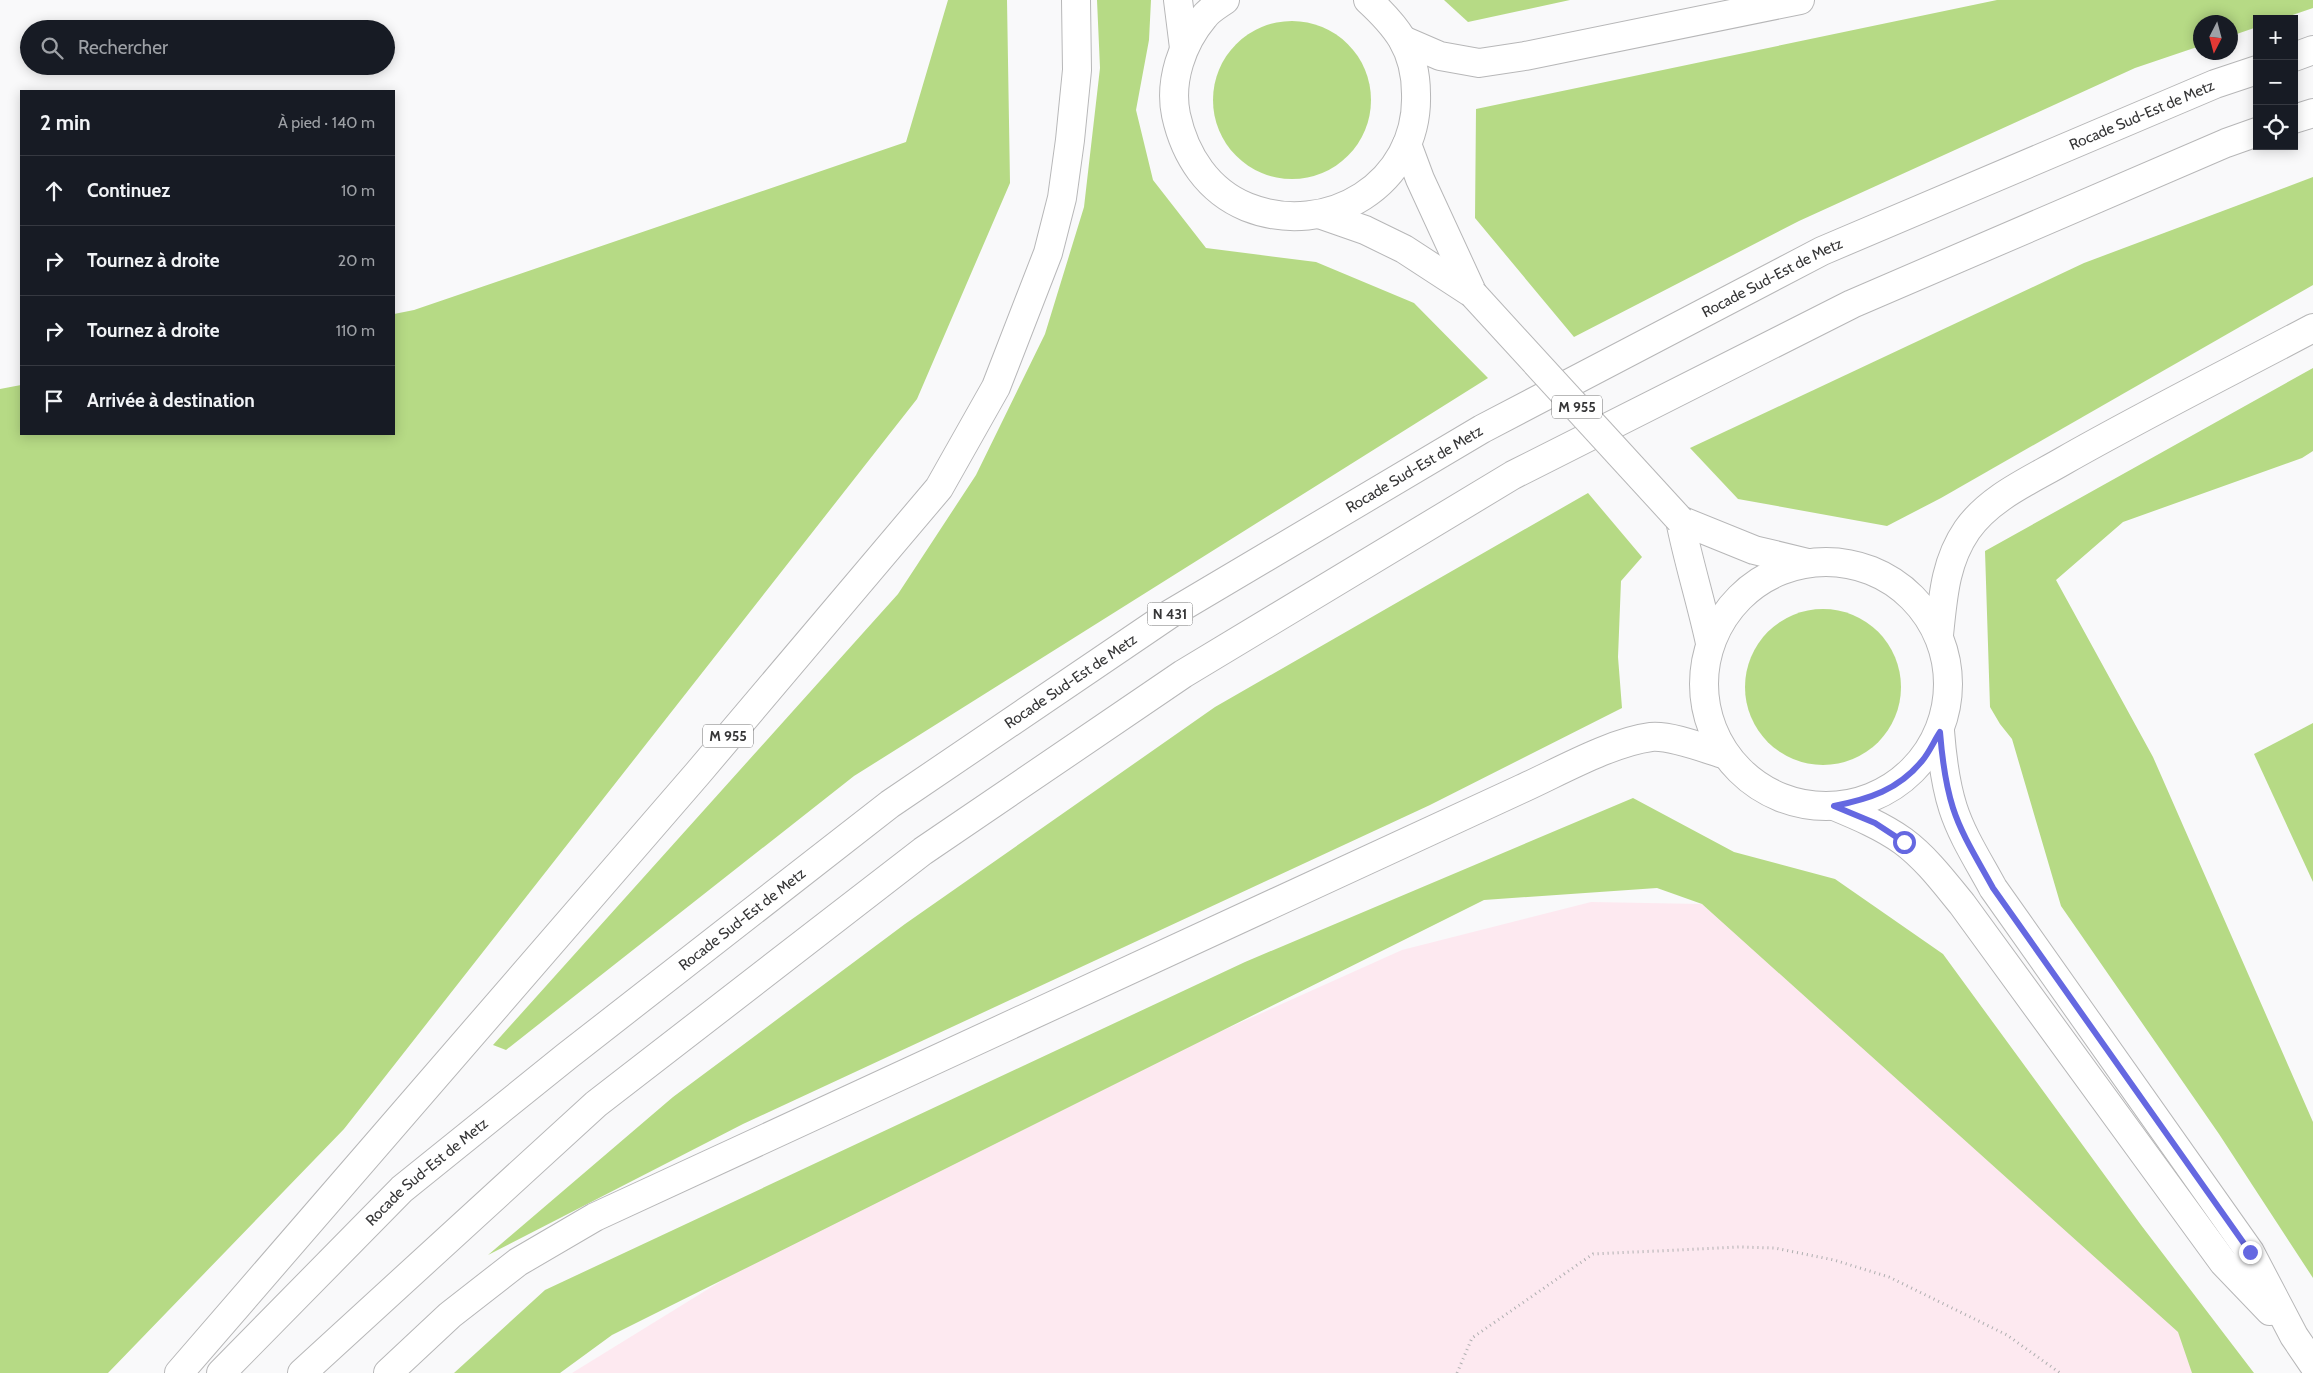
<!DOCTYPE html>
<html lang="fr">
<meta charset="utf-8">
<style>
:root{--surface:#171b24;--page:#20242c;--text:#f1f3f6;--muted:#9ea1a6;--line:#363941}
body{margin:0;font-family:Cabin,sans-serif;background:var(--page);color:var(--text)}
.controls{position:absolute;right:15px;top:15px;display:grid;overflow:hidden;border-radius:0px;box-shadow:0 2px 12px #0003}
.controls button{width:45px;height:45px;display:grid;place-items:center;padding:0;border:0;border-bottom:1px solid var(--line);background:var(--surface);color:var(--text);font:25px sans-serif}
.compass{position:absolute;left:2193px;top:15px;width:45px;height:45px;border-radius:50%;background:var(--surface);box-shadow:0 2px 12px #0003;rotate:186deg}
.stop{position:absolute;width:15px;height:15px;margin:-11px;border:4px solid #6568e1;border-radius:50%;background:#fff}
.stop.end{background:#6568e1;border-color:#fff;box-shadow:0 1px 5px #0008}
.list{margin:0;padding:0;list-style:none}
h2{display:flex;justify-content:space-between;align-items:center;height:65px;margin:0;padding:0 20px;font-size:21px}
h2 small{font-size:16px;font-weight:400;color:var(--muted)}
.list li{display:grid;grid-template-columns:32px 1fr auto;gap:15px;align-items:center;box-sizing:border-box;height:70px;padding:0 20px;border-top:1px solid var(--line)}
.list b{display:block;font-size:19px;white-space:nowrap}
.list em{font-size:16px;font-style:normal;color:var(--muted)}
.icon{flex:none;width:28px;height:28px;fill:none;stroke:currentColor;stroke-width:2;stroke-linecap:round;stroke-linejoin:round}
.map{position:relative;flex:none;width:2313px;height:1373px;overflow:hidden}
.search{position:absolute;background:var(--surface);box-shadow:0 2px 12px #0003;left:20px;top:20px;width:375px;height:55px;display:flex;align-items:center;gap:12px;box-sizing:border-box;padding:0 18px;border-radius:28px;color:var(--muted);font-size:19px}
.panel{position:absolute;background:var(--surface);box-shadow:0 2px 12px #0003;left:20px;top:90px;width:375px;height:345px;border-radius:0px}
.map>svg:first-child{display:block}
.commercial{fill:#fde9f0}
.green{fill:#b6da85}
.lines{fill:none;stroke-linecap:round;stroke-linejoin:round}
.major-casing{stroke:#b7b7b8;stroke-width:30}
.highway-casing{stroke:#b7b7b8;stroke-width:30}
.path{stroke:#afafb0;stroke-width:3;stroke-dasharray:1 4;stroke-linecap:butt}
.major{stroke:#fff;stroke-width:28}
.highway{stroke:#fff;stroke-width:28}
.major-bridge-casing{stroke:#b7b7b8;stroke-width:30;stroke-linecap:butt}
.major-bridge{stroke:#fff;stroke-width:28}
.route{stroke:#6568e1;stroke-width:6}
.labels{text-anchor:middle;stroke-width:5;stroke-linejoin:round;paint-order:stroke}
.shield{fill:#fff;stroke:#727273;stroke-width:1}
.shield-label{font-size:14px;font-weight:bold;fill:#363637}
.street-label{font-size:15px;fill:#363637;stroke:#fff}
</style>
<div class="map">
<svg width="2313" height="1373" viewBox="0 0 2313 1373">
<rect width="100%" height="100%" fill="#f9f9fa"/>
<path class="commercial" d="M1591 902 1702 904 2252 1373H572L872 1188 1402 950Z"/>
<g class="green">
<path d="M948 0H1007L1010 183 917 399 344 1129 108 1373H0V389L21 385V434H394V314L414 310 906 142Z"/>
<path d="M1097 0H1151L1149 40 1136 110 1153 180 1206 248 1316 262 1414 303 1488 378 854 776 506 1050 493 1045 898 594 976 475 1045 334 1084 207 1100 68Z"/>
<path d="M1444 0H1570L1468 22Z"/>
<path d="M1997 0H2313V8L2281 19H2257V27L2231 36 2230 22H2200V46L2135 68 1799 221 1574 337 1475 218 1476 109Z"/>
<circle cx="1292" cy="100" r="79"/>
<path d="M2313 177V285L1941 498 1887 526 1738 499 1690 448 2084 263Z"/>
<path d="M2313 368V451L2302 458 2123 522 2056 580 2153 757 2313 1122V1278L2219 1134 2061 906 2012 739 2000 724 1990 707 1985 551Z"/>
<path d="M1588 493 1642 557 1621 581 1618 657 1622 708 1430 805 743 1124 488 1255 673 1097 905 924 1215 707Z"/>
<circle cx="1823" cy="687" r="78"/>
<path d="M2313 723V882L2254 754Z"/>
<path d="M1633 798 1734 852 1835 879 1943 954 2141 1225 2254 1373H2192L2178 1332 1702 904 1657 888 1484 900 612 1335 560 1373H454L545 1290 1245 962Z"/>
</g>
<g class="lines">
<defs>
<g id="major">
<path d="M1225 0C1218 5 1209 10 1204 17 1182 43 1169 81 1176 115 1185 156 1208 191 1247 207 1327 239 1419 184 1416 94 1416 75 1412 56 1402 39 1393 24 1381 12 1368 0"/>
<path d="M1407 144 1420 179 1473 294"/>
<path d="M1322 215 1365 230 1404 249 1473 294"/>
<path d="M1680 520 1754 550 1808 563"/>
<path d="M1680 520C1688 561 1701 601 1710 643"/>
<circle cx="1826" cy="684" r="122"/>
<path d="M1940 731C1942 757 1945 783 1953 808 1962 836 1979 862 1993 888L2250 1252 2294 1336 2313 1364"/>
<path d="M1834 806C1858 816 1882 826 1903 841 1926 858 1944 882 1962 904L2223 1262 2270 1311"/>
</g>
<g id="highway">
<path d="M1178 0 1184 48"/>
<path d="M1403 40 1440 56 1479 63 1525 56 1800 0"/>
<path d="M2294 57 2313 50"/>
<path d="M2294 119 2313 113"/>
<path d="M1939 635C1943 597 1945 562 1967 530 1990 497 2031 480 2065 460 2146 414 2230 372 2313 328"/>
<path d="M179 1373 698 773 939 488 996 387 1048 253 1062 198 1070 140 1077 70 1076 0"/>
<path id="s1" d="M221 1373 402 1189 567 1056 890 804 1170 614 1482 429 1822 251 2215 84 2257 70"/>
<path d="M302 1373 596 1104 923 851 1183 674 1513 475 1852 304 2226 143 2257 132"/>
<path d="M388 1373 450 1315 518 1262 595 1217 1519 790C1557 773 1611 742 1651 737 1671 735 1706 749 1726 755"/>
</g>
</defs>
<use href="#major" class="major-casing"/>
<use href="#highway" class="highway-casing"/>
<path class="path" d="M1457 1373 1472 1338 1593 1254 1740 1247 1775 1248 1834 1260 1889 1277 2007 1335 2060 1373"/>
<use href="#major" class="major"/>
<use href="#highway" class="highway"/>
<defs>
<path id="major-bridge" d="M1473 294 1680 520"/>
</defs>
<use href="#major-bridge" class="major-bridge-casing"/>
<use href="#major-bridge" class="major-bridge"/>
</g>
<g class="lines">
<path class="route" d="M1904 842 1875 823 1834 806C1869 799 1898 790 1922 761 1929 753 1934 741 1940 732 1942 757 1945 783 1953 808 1962 836 1979 862 1993 888L2250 1252"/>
</g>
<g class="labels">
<g class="shield">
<rect x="1552" y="395.5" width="50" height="23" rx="4"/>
<rect x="1147.5" y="602.5" width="45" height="23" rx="4"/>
<rect x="703" y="724.5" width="50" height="23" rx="4"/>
</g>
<g class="shield-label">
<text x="1577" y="412">M 955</text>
<text x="1170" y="619">N 431</text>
<text x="728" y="741">M 955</text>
</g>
<g class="street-label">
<text dy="5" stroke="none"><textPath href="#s1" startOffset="2312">Rocade Sud-Est de Metz</textPath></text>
<text dy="5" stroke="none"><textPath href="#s1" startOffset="1908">Rocade Sud-Est de Metz</textPath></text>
<text dy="5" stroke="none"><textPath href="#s1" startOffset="1502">Rocade Sud-Est de Metz</textPath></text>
<text dy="5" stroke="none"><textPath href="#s1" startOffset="1098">Rocade Sud-Est de Metz</textPath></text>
<text dy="5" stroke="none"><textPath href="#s1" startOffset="692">Rocade Sud-Est de Metz</textPath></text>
<text dy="5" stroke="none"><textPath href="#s1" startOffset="288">Rocade Sud-Est de Metz</textPath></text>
</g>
</g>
</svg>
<div class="controls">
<button>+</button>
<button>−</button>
<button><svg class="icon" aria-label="locate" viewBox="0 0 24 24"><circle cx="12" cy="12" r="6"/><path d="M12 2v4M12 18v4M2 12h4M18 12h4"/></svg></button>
</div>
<svg class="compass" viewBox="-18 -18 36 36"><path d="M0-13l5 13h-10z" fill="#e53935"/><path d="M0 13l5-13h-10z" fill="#9ea1a6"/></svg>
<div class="stop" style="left:1904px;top:842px"></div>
<div class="stop end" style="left:2250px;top:1252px"></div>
<div class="search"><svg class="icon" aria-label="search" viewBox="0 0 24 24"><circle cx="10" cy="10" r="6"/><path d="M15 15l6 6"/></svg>Rechercher</div>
<section class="panel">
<h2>2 min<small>À pied · 140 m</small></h2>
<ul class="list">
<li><svg class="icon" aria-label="ahead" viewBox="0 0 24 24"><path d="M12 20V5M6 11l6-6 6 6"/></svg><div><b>Continuez</b></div><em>10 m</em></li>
<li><svg class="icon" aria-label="right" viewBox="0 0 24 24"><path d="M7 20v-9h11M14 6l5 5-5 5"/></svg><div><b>Tournez à droite</b></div><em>20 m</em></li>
<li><svg class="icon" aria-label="right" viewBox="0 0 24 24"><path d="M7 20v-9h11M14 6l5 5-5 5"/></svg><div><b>Tournez à droite</b></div><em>110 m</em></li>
<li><svg class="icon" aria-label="arrive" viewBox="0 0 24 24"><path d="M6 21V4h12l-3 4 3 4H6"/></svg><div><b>Arrivée à destination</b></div></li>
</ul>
</section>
</div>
